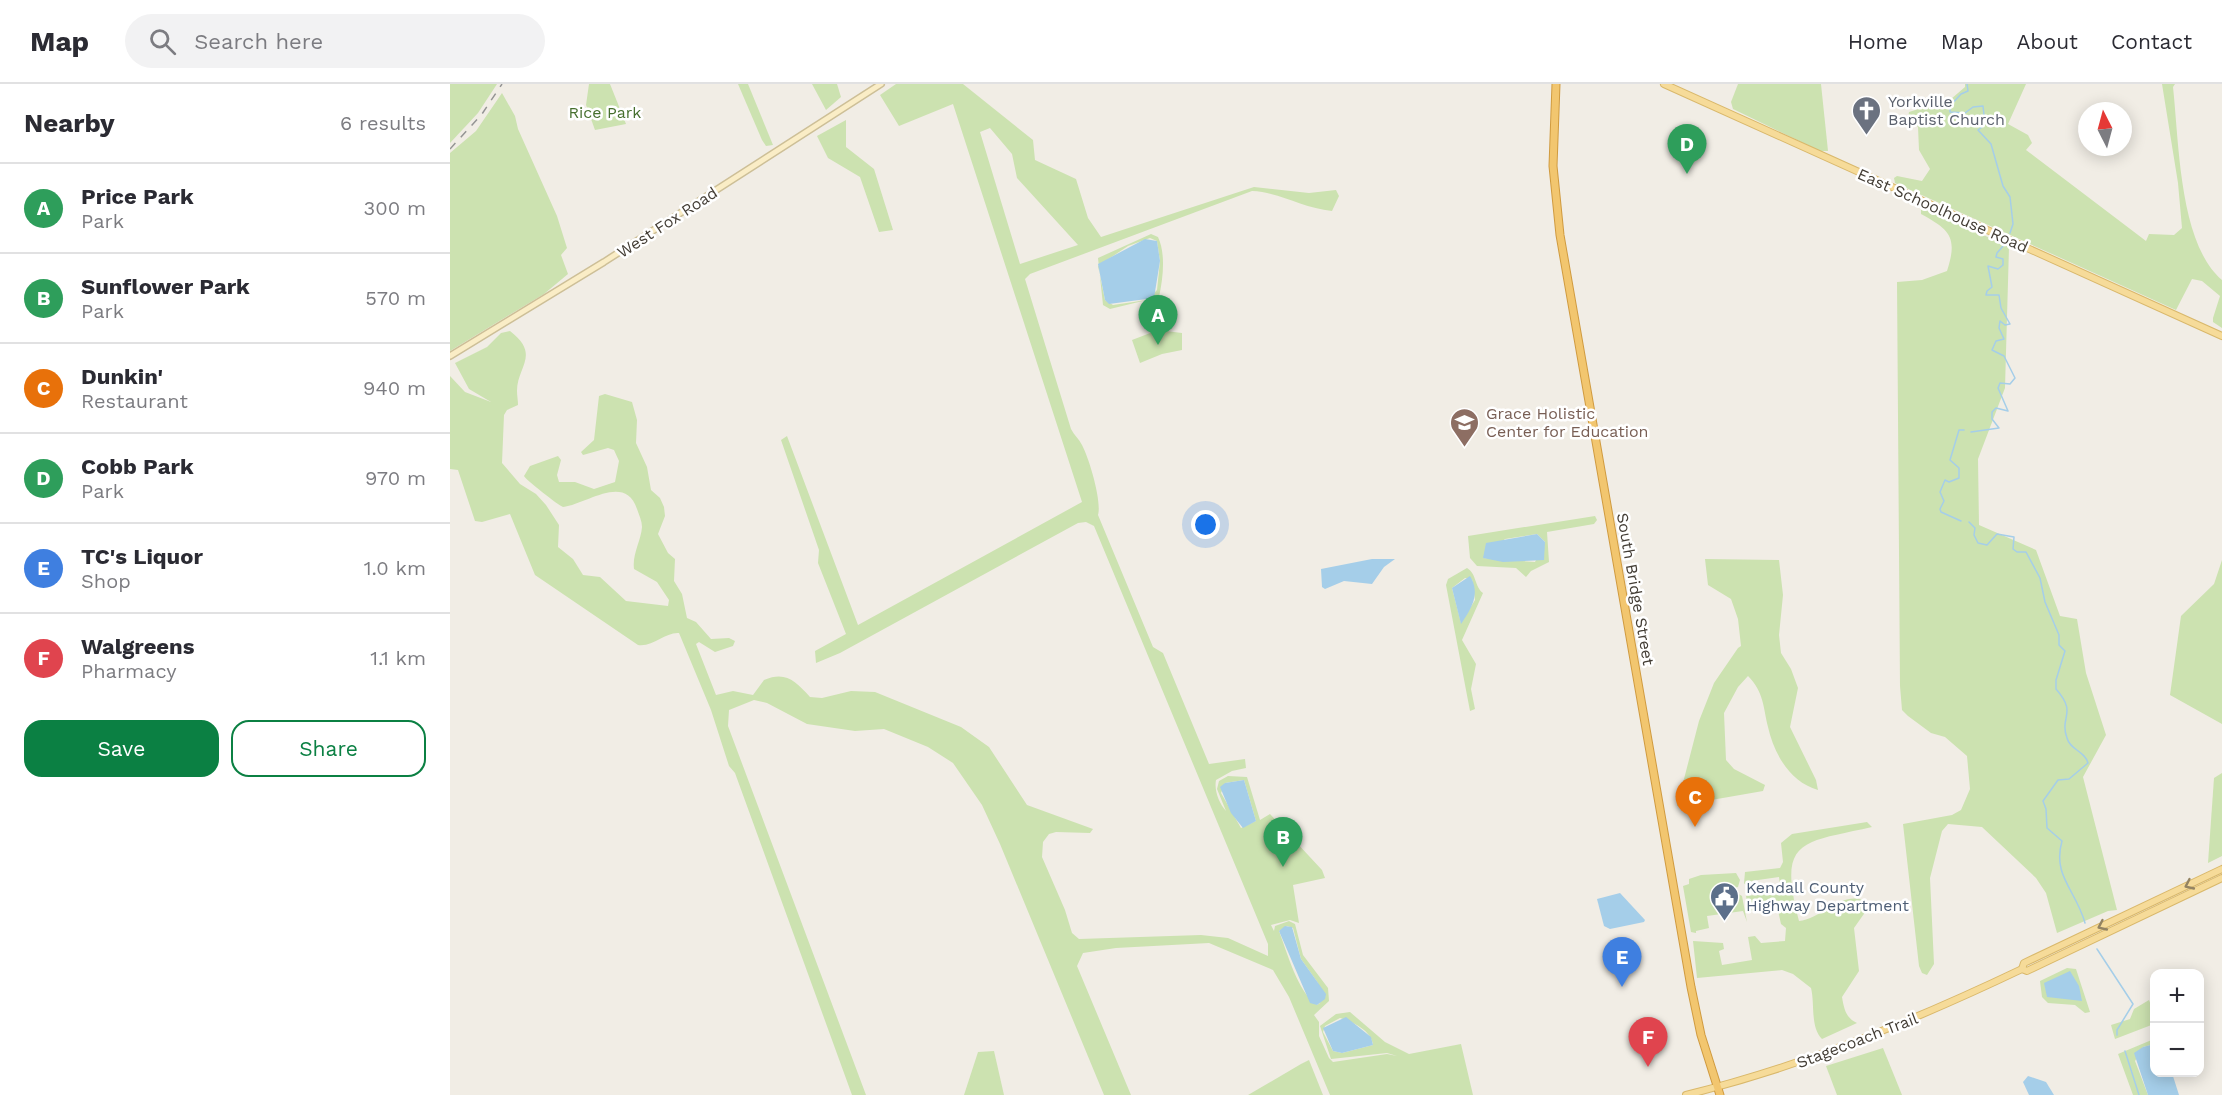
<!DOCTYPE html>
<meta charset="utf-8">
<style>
:root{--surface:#fff;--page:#f2f2f3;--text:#2b2b33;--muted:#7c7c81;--line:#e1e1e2;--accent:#0b8043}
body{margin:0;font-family:"Work Sans",sans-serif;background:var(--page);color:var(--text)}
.controls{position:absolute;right:18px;bottom:18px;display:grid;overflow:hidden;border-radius:12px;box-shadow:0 3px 15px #0003}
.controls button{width:54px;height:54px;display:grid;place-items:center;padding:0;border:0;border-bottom:2px solid var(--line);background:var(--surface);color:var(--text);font:30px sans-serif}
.compass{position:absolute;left:1628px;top:18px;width:54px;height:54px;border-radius:50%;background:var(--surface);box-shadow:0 3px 15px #0003;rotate:354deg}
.you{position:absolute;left:756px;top:441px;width:21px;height:21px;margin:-15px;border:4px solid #fff;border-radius:50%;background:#1a73e8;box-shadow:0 0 0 9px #1a73e833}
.badge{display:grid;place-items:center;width:39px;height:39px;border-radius:50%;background:var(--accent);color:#fff;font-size:20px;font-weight:700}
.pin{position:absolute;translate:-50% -50px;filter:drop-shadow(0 2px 3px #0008)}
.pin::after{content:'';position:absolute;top:32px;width:21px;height:18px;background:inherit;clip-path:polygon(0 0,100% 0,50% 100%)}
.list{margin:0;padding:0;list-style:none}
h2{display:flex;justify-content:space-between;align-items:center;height:78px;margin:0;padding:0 24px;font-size:26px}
h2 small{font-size:20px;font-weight:400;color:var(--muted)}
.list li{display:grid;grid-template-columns:39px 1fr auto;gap:18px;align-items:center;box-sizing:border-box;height:90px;padding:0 24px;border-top:2px solid var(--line)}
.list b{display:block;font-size:22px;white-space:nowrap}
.list p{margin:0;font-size:20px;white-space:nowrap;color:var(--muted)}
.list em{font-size:20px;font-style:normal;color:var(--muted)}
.actions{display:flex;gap:12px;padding:18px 24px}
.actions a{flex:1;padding:14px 0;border:2px solid var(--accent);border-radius:18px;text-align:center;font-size:21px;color:var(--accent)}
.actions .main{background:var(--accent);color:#fff}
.icon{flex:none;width:33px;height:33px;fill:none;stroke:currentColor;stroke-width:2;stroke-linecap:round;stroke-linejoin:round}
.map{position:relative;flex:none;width:1772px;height:1011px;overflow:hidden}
header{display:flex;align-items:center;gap:36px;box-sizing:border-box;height:84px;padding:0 30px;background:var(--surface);border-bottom:2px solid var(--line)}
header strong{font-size:28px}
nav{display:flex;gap:33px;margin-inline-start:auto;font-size:21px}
.search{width:420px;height:54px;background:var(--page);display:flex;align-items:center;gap:15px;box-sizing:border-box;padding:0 21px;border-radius:33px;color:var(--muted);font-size:22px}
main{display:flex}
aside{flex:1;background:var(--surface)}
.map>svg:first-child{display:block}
.green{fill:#cce2b0;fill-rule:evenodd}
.water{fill:#a5cee9}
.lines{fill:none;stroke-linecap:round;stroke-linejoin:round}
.stream{stroke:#a5cee9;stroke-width:1.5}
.secondary-casing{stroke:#cdbf97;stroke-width:8}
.primary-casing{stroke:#d9b86b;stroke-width:8}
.highway-casing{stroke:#d09b40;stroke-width:9}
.secondary{stroke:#faedc6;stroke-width:5}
.primary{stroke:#f6db99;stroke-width:6}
.highway{stroke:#f2c66f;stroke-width:7}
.rail{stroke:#949494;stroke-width:1.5;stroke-dasharray:8 8;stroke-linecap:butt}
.oneway{stroke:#948462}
.labels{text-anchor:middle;stroke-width:5;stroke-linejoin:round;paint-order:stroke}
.worship-label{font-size:16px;fill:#5b616d;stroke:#fff;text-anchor:start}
.park-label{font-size:16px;fill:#466f2e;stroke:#fff}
.street-label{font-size:16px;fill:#433d35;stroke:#fff}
.education-label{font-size:16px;fill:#785e54;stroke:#fff;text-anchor:start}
.service-label{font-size:16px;fill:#4e5e75;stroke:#fff;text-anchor:start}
</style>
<header>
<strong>Map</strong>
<div class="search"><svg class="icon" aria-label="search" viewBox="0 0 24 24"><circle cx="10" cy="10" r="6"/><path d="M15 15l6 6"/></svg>Search here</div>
<nav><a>Home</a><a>Map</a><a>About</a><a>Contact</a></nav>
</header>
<main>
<aside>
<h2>Nearby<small>6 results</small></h2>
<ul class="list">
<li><span class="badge" style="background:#2e9e5b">A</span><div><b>Price Park</b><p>Park</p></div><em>300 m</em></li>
<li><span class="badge" style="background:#2e9e5b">B</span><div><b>Sunflower Park</b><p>Park</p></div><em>570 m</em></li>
<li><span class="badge" style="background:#e8710a">C</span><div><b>Dunkin'</b><p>Restaurant</p></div><em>940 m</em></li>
<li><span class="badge" style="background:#2e9e5b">D</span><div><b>Cobb Park</b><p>Park</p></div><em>970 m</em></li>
<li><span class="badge" style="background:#3f7fe0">E</span><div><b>TC's Liquor</b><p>Shop</p></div><em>1.0 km</em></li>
<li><span class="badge" style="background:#e0444e">F</span><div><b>Walgreens</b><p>Pharmacy</p></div><em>1.1 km</em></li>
</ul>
<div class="actions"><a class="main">Save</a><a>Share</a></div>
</aside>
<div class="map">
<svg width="1772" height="1011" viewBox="0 0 1772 1011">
<rect width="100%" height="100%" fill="#f1ede5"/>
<g class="green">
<path d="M0 0H47L28 29 0 59Z"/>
<path d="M139 0H160L176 40 145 46 136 21Z"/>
<path d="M288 0H298L323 61 316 62 312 56Z"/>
<path d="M362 0H387L391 13 376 26Z"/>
<path d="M446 0H513L583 56 585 76 626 95 638 134 651 153 804 103 859 109 886 106 889 112 882 127C853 124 829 108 802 107L580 190 575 195 621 345C624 351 629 355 632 361 639 374 652 417 648 431L703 563 713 569 759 680 795 675 796 684 782 687 766 696C764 707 769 719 776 727L767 705 769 697 778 692 797 693 810 736 820 730 872 786 875 794 843 801 849 839 840 836 821 841 824 847 825 842 839 837 845 840 853 871 878 904 879 917 864 931 869 938V952L879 974 883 978 937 970 947 972 937 969 881 975 870 942 886 930 900 928 935 958 959 970 1011 960 1023 1011H880L839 913 823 886 759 859 666 864 633 869 627 882 681 1011H654L550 760 532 721 503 679 478 663 434 645 405 647 357 640 317 619 304 616 279 626 278 642 416 1011H402L285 689 279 682 261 626 229 549C215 548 204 563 188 561L85 491 60 430 32 438 25 437 8 386 0 385V292L15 308 41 318 19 305 5 279 37 263 51 249 60 247C91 271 67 282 67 307 67 312 68 316 68 321L57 326 54 331 52 379 70 400 86 410 96 421 109 441 108 463 123 475 133 491 150 493 176 517 218 522 219 516 207 498 184 485C182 470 191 457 192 443 192 437 189 431 187 425 175 389 137 420 113 423 108 421 76 396 74 392L80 382 108 372 111 376 107 391 109 398H125L144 405 165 398 169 377 164 366 158 364 133 371 131 368 144 356 149 312 155 310 182 318 187 336 186 359 197 383 201 406 210 414 214 423 215 432 208 450 218 469 225 475 224 497 232 510 237 534 246 538 261 555 279 554 285 557 283 562 265 568 249 558 246 560 266 611 283 607 303 611 314 596C336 587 345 597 360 613L372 614 401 607 425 608 511 643 539 663 577 721 643 745 640 749 606 748 599 750 593 758 592 773 615 826 622 849 629 855 751 851 778 854 818 872V860L644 442 636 438 628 439 390 569 366 579 365 567 396 550 368 479 369 466 331 356 337 352 408 541 632 418 503 20 449 42 430 11ZM540 44 562 70 567 94 628 161 570 180 530 48ZM794 696 806 737 791 744 771 709 775 699ZM837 842 843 844 851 875 868 899 870 919 867 921C848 909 837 868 829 847ZM890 934C902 937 922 947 923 961L892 969 883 967 873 948 875 942Z"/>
<path d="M1288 0H1371L1378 67H1370L1283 25 1281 18Z"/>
<path d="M1515 0H1576L1558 40 1578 51 1582 59 1576 66 1696 157 1699 150 1724 151 1732 144 1728 99 1712 0H1725L1723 3C1729 57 1729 160 1772 196V244L1763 238V234L1770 212 1752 197 1742 195 1726 226 1445 99 1444 94 1447 92 1472 97 1480 85 1469 66 1468 43 1458 34 1459 28 1501 15 1515 3Z"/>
<path d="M52 9 65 32 68 45 107 132 117 164 111 171 118 190 94 210 0 267V69L26 47Z"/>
<path d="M396 36V63L424 85 443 146 429 148 410 93 378 74 367 52Z"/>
<path d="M1474 123 1559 163 1555 304 1528 375 1529 441 1586 466 1610 532 1627 535 1636 589 1656 651 1633 693 1667 826 1658 827 1607 849 1596 809 1586 794 1532 743 1498 740 1492 747 1480 794 1484 880 1477 891 1472 889 1469 882 1453 740 1502 731 1511 726 1520 705 1517 672 1495 653 1481 649 1458 632 1452 626 1450 602 1447 198 1472 196 1497 187C1508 153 1500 146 1471 130V125Z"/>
<path d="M701 150 708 153C716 170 713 195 709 213L660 225 653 221 648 174ZM700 154 707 157 710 177 707 206 697 216 663 221 655 216 648 182 678 162Z"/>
<path d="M708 246 732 249V266L712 270 690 279 682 256Z"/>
<path d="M1145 432 1147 436 1144 440 1097 448 1099 478 1081 487 1076 493 1066 484 1027 482 1020 474 1018 452ZM1087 450 1095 458 1085 478 1033 474 1055 455Z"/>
<path d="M1255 475 1329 476 1333 511 1329 551 1331 569 1341 585 1348 604 1340 643 1366 696 1368 706C1340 698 1324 670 1318 643 1313 623 1314 608 1298 592L1288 603 1274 629 1276 676 1284 685 1315 701 1313 707 1227 722 1249 637 1264 599 1288 564 1291 562 1288 535 1281 515 1258 501Z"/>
<path d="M1772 476V640L1720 611 1731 532 1764 500Z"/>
<path d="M1017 484C1027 490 1024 502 1033 509L1012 556 1026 580 1021 605 1025 625 1020 627 996 501 998 495ZM1015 494 1022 495 1025 516 1011 539 1002 504Z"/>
<path d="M1772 689V772L1758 779 1764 694Z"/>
<path d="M1417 738 1422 743C1352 759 1327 754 1349 837 1372 835 1391 806 1415 817L1416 827 1404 844 1409 887 1392 913C1394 925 1396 934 1407 939L1372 955C1360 943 1365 920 1361 904L1343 890 1332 886 1247 894 1243 857 1273 859 1274 865 1269 867 1272 881 1302 876 1298 853 1305 852 1311 859 1335 857 1336 844 1331 840 1327 822 1320 819 1313 825 1299 827 1296 812 1331 808 1329 793 1301 797 1302 803 1298 804 1294 799 1295 788 1330 784 1333 778 1331 759 1342 750Z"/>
<path d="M1286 789 1290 796 1288 803 1275 807V811L1287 809 1292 812 1297 838 1293 827 1257 832 1259 844 1246 847V849L1241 848 1233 802 1239 800V795L1251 791Z"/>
<path d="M1617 884 1626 885 1640 928 1635 929 1625 921 1598 919 1592 913 1590 897Z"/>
<path d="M1699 916 1704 929V940L1665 955 1661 941 1680 935 1684 925Z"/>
<path d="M1704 955V960L1693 963 1685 977 1698 1011H1683L1668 970Z"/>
<path d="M1433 964 1452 1011H1387L1376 982Z"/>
<path d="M544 967 554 1011H514L528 968Z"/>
<path d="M859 976 873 1011H798L851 980Z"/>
</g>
<g class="water">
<path d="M695 155 707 157 710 177 704 214 659 220 655 216 648 180Z"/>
<path d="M1087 450 1095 458 1094 476 1053 478 1033 474 1036 459Z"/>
<path d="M922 475H945L934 483 922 500 894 497 875 505 872 503 871 485Z"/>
<path d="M1020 492C1031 510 1021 525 1011 540L1002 504Z"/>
<path d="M794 696 806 737 793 744 781 729 770 703 775 699Z"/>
<path d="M1170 809 1195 836 1194 838 1160 845 1154 842 1147 815Z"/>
<path d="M835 842 842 843 851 875 876 910 875 915 867 921 860 919 829 847Z"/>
<path d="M1620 887 1629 902 1632 917 1597 913 1594 899Z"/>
<path d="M896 933 921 953 923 961 892 969 883 967 873 944Z"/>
<path d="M1704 960V988L1722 989 1729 1011H1698L1684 969 1693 963Z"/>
<path d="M1578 992 1596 998 1604 1011H1579L1573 998Z"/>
</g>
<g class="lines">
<g class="stream">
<path d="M1517 0 1518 7 1511 10 1500 22V28L1515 29 1523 23 1533 22 1534 31 1529 37 1532 43 1528 46 1541 60 1553 102 1560 113 1563 140 1560 149"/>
<path d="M1521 348 1549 344 1542 335V328L1546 324 1558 327 1548 304 1550 299 1560 300 1565 294 1554 272 1542 266 1546 257 1554 255 1549 244 1550 237 1555 241 1560 240 1551 224 1549 211H1536L1537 207 1542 203 1538 182 1548 185 1553 181V175L1546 173 1547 169 1554 161"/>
<path d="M1511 437 1491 428 1490 425 1494 417 1490 408 1495 396 1499 398 1509 394V384L1500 376 1509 346H1514"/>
<path d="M1519 438 1525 444 1524 451 1528 459 1537 461 1547 450 1564 453 1563 465 1567 468H1576L1590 494 1595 518 1609 551V561L1615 567 1606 596V605C1628 630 1609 632 1617 654 1620 666 1635 667 1638 679L1619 695 1608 696 1593 717 1596 725 1597 744 1612 757C1602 792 1626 806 1635 839"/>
<path d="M1647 865 1683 920 1667 946V951"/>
<path d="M1675 967 1689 1011"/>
</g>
<defs>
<path id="secondary" d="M0 272 154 178 431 0"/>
<g id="primary">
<path d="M1214 0 1772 252"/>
<path d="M1572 885 1574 879 1772 785"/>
<path d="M1236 1011C1353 982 1463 937 1572 885L1577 887 1772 794"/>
</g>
<path id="highway" d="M1106 0 1103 82 1110 151 1241 903 1251 951 1270 1011"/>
</defs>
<use href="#secondary" class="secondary-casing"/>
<use href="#primary" class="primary-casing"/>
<use href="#highway" class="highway-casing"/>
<use href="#secondary" class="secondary"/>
<use href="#primary" class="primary"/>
<use href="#highway" class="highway"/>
<path class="rail" d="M0 65 32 30 52 0"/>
</g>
<defs><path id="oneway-chevron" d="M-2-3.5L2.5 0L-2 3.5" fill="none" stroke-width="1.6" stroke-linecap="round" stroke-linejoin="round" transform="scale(1.5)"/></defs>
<g class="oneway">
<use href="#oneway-chevron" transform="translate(1739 801) rotate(155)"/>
<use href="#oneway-chevron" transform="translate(1652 842) rotate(155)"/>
</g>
<defs>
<symbol id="church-pin" viewBox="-11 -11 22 30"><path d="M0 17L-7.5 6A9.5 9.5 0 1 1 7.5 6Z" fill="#6b7280" stroke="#fff"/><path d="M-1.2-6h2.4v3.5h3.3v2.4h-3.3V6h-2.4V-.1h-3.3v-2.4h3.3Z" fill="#fff"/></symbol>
<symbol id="school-pin" viewBox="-11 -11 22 30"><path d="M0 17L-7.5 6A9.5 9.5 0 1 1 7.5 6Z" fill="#8d6e63" stroke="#fff"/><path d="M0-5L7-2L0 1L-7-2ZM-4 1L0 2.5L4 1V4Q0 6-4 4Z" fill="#fff"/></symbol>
<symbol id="civic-pin" viewBox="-11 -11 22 30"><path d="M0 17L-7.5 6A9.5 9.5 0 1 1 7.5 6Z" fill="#5c6f8a" stroke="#fff"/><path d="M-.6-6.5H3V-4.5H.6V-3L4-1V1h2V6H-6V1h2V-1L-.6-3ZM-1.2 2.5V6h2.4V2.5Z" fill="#fff"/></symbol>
</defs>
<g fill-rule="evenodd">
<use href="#church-pin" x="1400" y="10" width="33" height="45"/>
<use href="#school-pin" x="998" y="322" width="33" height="45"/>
<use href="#civic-pin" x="1258" y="796" width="33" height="45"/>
</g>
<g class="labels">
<g class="worship-label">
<text x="1438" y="23">Yorkville<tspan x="1438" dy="18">Baptist Church</tspan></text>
</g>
<g class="park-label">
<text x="155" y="34">Rice Park</text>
</g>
<g class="street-label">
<text transform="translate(1493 126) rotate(24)" y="6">East Schoolhouse Road</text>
<text transform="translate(217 138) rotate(-33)" y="6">West Fox Road</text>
<text transform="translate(1186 505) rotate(80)" y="6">South Bridge Street</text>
<text transform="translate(1407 956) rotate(-21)" y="6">Stagecoach Trail</text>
</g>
<g class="education-label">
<text x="1036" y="335">Grace Holistic<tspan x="1036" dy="18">Center for Education</tspan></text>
</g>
<g class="service-label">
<text x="1296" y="809">Kendall County<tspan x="1296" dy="18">Highway Department</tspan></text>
</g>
</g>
</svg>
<div class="controls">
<button>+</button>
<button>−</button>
</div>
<svg class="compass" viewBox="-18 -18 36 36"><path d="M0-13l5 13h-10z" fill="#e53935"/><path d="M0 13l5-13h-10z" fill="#7c7c81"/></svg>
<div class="you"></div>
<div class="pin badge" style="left:708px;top:261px;background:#2e9e5b">A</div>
<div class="pin badge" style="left:833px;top:783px;background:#2e9e5b">B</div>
<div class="pin badge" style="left:1245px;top:743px;background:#e8710a">C</div>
<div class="pin badge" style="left:1237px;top:90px;background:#2e9e5b">D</div>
<div class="pin badge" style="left:1172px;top:903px;background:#3f7fe0">E</div>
<div class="pin badge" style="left:1198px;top:983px;background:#e0444e">F</div>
</div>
</main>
